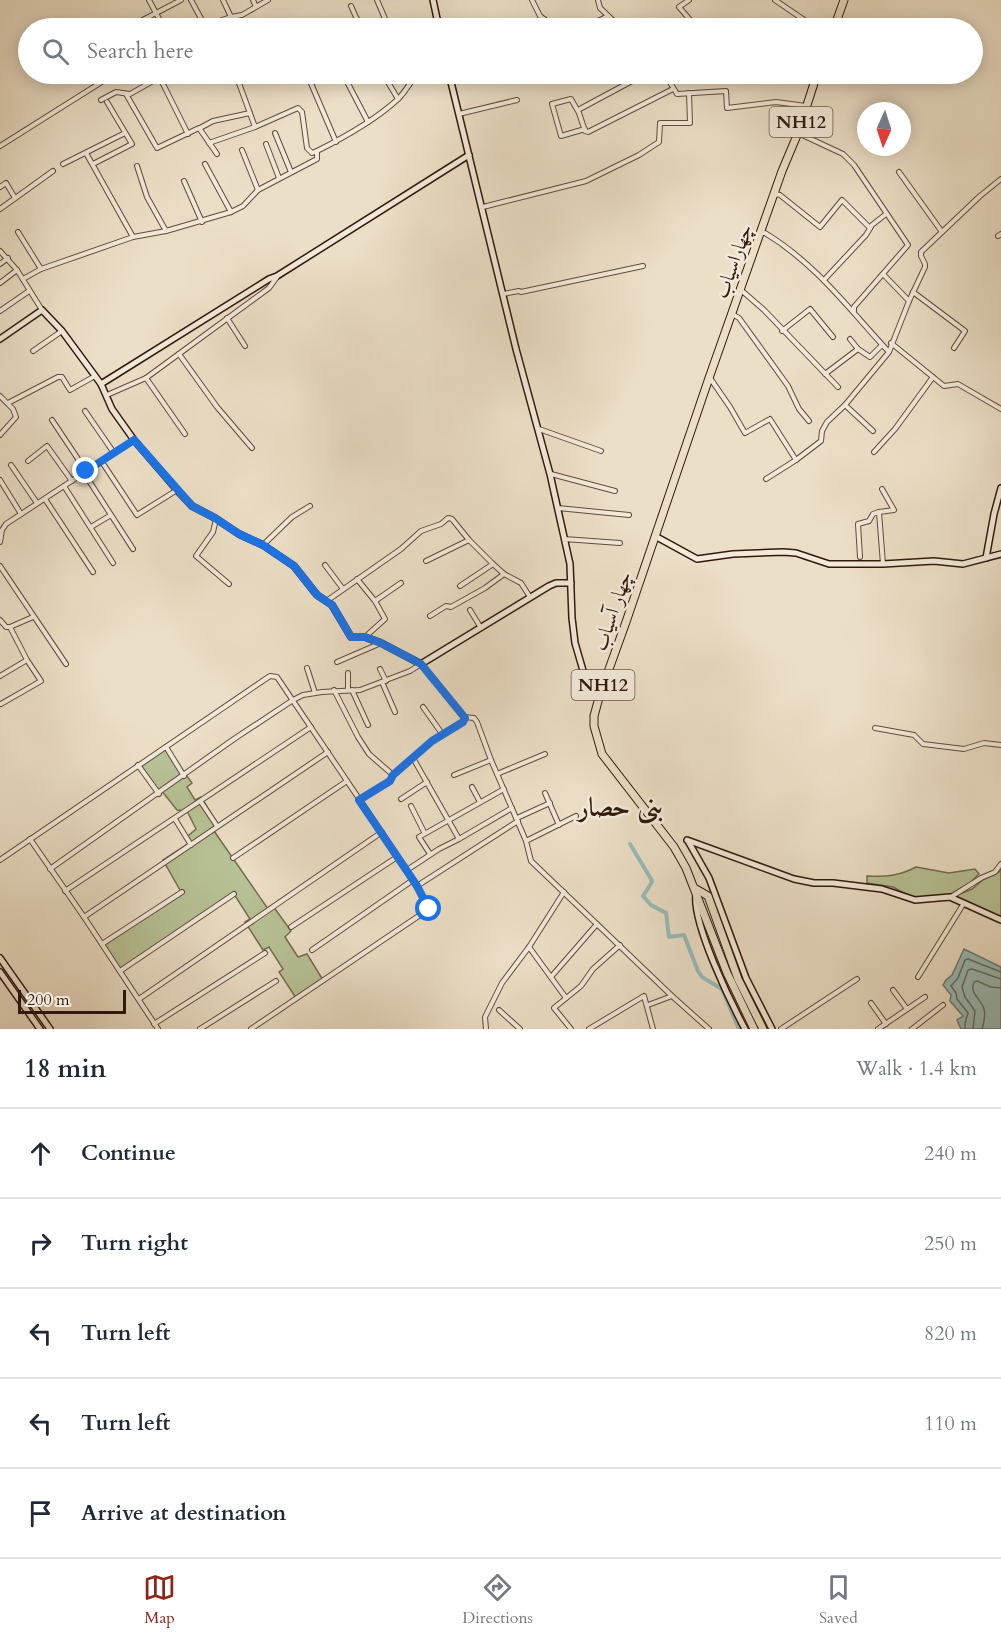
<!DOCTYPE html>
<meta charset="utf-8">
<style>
:root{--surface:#fff;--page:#f2f2f3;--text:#1f2937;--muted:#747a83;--line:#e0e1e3;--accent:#8f2418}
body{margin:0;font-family:Cardo,Amiri,serif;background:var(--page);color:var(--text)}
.compass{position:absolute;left:857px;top:102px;width:54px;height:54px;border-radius:50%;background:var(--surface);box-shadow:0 3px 15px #0003;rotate:183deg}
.scale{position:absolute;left:18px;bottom:15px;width:108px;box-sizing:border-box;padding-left:6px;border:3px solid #311a0c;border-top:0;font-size:16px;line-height:21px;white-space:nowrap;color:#311a0c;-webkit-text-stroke:4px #f3eadb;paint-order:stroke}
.stop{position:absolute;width:18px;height:18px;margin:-14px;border:4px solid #1a73e8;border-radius:50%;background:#fff}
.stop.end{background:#1a73e8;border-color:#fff;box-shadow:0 2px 6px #0008}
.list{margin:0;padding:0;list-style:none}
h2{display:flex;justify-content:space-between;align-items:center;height:78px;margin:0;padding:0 24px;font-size:26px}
h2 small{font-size:20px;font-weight:400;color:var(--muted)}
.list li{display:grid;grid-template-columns:39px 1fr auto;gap:18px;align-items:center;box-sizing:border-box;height:90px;padding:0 24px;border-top:2px solid var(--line)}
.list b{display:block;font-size:22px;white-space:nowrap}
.list em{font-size:20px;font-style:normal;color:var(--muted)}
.icon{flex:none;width:33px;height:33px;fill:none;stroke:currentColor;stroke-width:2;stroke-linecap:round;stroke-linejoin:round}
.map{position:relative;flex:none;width:1001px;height:1029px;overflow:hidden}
.search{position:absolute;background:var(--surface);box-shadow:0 3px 15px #0003;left:18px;right:18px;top:18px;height:66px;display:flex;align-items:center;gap:15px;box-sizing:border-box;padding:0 21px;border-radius:33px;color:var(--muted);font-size:22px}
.sheet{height:528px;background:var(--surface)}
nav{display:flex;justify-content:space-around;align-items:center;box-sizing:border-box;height:84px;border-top:2px solid var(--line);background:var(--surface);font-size:16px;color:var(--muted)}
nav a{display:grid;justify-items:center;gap:3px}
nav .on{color:var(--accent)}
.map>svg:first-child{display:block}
.green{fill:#b7c296;stroke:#746e51;stroke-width:1.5}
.water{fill:#99bcb8;stroke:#6f7b73;stroke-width:1.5}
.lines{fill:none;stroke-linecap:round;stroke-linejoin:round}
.shore{stroke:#656b62;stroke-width:1.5}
.canal{stroke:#99bcb8;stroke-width:4}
.street-casing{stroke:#604b3b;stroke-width:6}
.secondary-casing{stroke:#311a0c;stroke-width:8}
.highway-casing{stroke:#311a0c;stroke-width:9}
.street{stroke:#f3eadb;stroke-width:4}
.secondary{stroke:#f3eadb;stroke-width:5}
.highway{stroke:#ecdfc7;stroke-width:7}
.route{stroke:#1a73e8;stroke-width:8}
.labels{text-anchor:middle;stroke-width:5;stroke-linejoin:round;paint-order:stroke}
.shield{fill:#f3eadb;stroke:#6b584a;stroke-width:1.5}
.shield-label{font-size:18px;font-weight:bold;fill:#311a0c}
.street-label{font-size:20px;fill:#311a0c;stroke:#f3eadb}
.district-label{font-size:26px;font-weight:bold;fill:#311a0c;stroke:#f3eadb}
</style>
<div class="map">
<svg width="1001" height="1029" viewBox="0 0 1001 1029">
<rect width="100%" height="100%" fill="#ecdfc7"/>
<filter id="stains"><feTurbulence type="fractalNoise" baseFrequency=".00333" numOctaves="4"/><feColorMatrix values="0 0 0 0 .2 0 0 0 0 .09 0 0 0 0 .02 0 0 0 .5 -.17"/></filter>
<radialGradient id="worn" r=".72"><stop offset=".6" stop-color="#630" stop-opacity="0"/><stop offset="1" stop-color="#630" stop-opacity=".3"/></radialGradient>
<g class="green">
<path d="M166 747 192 783 187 787 195 800 201 797 217 823 212 828 268 909 273 906 291 931 285 937 298 957 307 954 323 980 296 998 279 972 283 969 269 947 263 950 245 922 250 919 234 894 120 971 102 944 181 892 163 860 191 842 188 836 196 829 187 811 177 810 161 790 156 793 138 765Z"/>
<path d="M916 867 949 873 975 869 979 874 970 883 947 896 911 897 893 887 867 883V876C886 877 899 876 916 867Z"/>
<path d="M1001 869V918L955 896 972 889 984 879 998 873Z"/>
</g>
<path class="water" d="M964 949 1001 967V1029H961L957 1020 963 1016 950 1001 951 995 943 985 946 980 952 975Z"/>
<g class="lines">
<g class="shore">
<path d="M965 1029V1023L968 1013 957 999 956 993 951 986 958 978 965 960 968 959 1001 972"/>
<path d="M973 1029 975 1011 965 997 962 987 968 970 972 969 1001 979"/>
<path d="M982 1029C984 1022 986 1016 984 1009 981 998 969 994 974 982L977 981 991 987 1001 988"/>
</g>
<path class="canal" d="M630 844 651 879 652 882 643 896 651 905 666 913 669 937 684 935 698 971 702 977 722 989 739 1029"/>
<defs>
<g id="street">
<path d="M149 0 164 28"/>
<path d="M191 0 205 26"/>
<path d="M223 0 231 17"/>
<path d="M253 0 256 7"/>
<path d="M377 0 389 28"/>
<path d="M532 0 540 16 551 24 550 28"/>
<path d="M598 0 600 8 621 28"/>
<path d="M689 0 679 7 697 28"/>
<path d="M775 0 816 28"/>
<path d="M351 6 361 28"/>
<path d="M137 23 181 0"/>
<path d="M199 28 231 17 242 15 268 0"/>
<path d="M584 28 608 16"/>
<path d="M158 74 188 134"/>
<path d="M307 74 336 142"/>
<path d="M343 74 368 122"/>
<path d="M383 74 398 99"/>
<path d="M665 74 677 94 726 91 727 108 776 102 806 106"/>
<path d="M795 74 813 83"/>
<path d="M236 75 255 127"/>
<path d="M574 80 587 74"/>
<path d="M126 94 157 148 199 128 217 154"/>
<path d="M101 100 116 92 130 94 160 77"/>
<path d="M578 110 645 74"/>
<path d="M459 114 517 100"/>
<path d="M200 128 213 121 250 113"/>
<path d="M585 129 561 136 552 104 571 99 579 113 585 131 588 132 673 89"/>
<path d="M275 133 291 172"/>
<path d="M798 133 843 154 854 165 908 245 854 307V311"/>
<path d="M209 143 255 127 298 108 302 112 307 148 312 153 317 151"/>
<path d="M266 144 279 178"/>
<path d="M0 146 108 78"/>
<path d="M242 150 258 190"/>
<path d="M86 153 133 237"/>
<path d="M63 164 125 133"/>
<path d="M93 164 132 144 107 102"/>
<path d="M205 164 231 212"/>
<path d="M137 166 147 197 166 231"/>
<path d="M899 172 942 232"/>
<path d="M184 181 202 222"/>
<path d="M0 187 6 183 15 198"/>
<path d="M775 194 780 195 820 227 842 200 870 228"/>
<path d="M483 207 586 181 639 155 659 142 660 123H690L689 93"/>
<path d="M0 209 53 171"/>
<path d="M18 232 41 269"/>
<path d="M761 233H765C815 263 849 309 888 351"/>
<path d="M998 236 1001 234"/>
<path d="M0 251 17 270 42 310"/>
<path d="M0 264 8 258"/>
<path d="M883 274 909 301"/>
<path d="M23 279 41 269 133 237 166 231 231 212 243 206 258 190 317 159V151C345 137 374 121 397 100 406 92 410 81 418 74"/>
<path d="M824 280 866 235 872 225 886 214"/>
<path d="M0 283 17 270"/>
<path d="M741 290 764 310 838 387"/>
<path d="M913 292 965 331 954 348"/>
<path d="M503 294 519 291 521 292 643 266"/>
<path d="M0 311 29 291"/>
<path d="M732 314 739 318 788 386 799 409 809 421"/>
<path d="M227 318 245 346"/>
<path d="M782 331 810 309 833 337"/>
<path d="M850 339 858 349 870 357 882 345"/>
<path d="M891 343 944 386 958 384 1001 409"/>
<path d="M33 351 62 331"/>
<path d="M179 354 217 407 252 448"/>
<path d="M825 374 858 349"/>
<path d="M146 378 185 434"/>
<path d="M710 378 730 407 745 433 770 419 796 460"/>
<path d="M107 395 146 378 269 288 277 277"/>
<path d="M0 396 13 409 16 417 0 435"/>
<path d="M8 403 58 377H62L70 390 95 376"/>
<path d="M845 405 873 431"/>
<path d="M85 411 114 453"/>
<path d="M52 420 86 471"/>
<path d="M539 429 601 451"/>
<path d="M874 452 895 429 933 377"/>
<path d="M28 461 47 446 72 481"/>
<path d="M102 462 137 515 177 490"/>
<path d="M11 465 37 503"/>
<path d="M84 473 133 549"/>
<path d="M551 474 615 491"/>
<path d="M766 479 796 460 821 441 822 431 827 422 845 405 889 352 909 301 925 267V264L921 256V252L980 196 1001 179"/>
<path d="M0 480 21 514"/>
<path d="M64 486 113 563"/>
<path d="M882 489 894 510 879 512 883 564"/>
<path d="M45 499 93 572"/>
<path d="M558 508 629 515"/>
<path d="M216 519 213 532 196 556 229 584"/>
<path d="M91 527 111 515"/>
<path d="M564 539 620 543"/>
<path d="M0 542 2 530 6 524 134 440"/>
<path d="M263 545 292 517 310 506"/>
<path d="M860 557 858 524 869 521 873 514 879 512"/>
<path d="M426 561 469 540"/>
<path d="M325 565 343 589"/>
<path d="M0 566 66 664"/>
<path d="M357 579 375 601 385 619 365 637"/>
<path d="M460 586 493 564"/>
<path d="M328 600 401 549 421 531 441 524 448 518 452 519 469 540 493 564 504 574 521 583 530 597"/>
<path d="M375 601 401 583"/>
<path d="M470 610 481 628"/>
<path d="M430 616 446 606 451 607 485 588 504 574"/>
<path d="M0 620 6 627H10L27 660 41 681 1 704"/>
<path d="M10 627 33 617"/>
<path d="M337 662 381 643"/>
<path d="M307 668 315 693"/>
<path d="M380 669 386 681"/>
<path d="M348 673V690"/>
<path d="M0 676 27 660"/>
<path d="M382 682 395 712"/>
<path d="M334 690 358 737 369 754 393 775"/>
<path d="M352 690 368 725"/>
<path d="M423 707 443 735"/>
<path d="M875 728 914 735 923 744 964 749 984 743 1001 745"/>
<path d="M166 747 184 776"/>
<path d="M413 758 459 839"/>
<path d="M138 765 159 794"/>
<path d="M497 774 545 754"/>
<path d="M454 775 491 760"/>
<path d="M472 787 480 802"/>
<path d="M545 793 559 825"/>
<path d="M401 799 427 782"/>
<path d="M359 800 390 781 393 775 432 741 463 722 465 718"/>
<path d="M201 802 217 826"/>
<path d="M411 806 424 832"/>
<path d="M517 818 550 803"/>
<path d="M175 819 191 845"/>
<path d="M30 839 84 917 158 1029"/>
<path d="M526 841 576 816"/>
<path d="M430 854 419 837 504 789"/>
<path d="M233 858 347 781"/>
<path d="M0 860 264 680 270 676 277 677 407 870 429 909 251 1029"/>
<path d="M50 869 234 739 293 700 303 695 322 692 360 690 410 671 421 664 464 717 474 718 477 722 491 760 526 841 531 861 672 996 709 1029"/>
<path d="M407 870 439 849 459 839 512 808"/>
<path d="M417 886 518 821"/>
<path d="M65 891 311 727"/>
<path d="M951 897 981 878 995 872 1001 864"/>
<path d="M84 917 328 752"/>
<path d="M291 927 397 857"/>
<path d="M102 944 182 892"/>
<path d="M529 947 566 998"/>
<path d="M312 950 413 880"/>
<path d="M120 971 234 894"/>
<path d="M551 977 597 924"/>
<path d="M918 977 964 903"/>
<path d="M893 990 907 1009"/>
<path d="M139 999 382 832"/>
<path d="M871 1003 886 1024"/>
<path d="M648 1005 672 996"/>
<path d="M499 1010 520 1029"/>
<path d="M154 1024 265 953"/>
<path d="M200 1029 276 981"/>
<path d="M486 1029 485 1017 502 983 529 947 564 892"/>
<path d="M571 1029 554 1008 581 986 593 969 620 945"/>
<path d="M589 1029 644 996 653 1029"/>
<path d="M781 1029 857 979"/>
<path d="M878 1029 925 997"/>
<path d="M912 1029 943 1005"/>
</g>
<g id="secondary">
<path d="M433 0 439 28"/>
<path d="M449 74 516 349 550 474 570 564 572 618 575 643 584 674 589 684 600 694"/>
<path d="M0 339 42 310 62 331 101 384 112 409 134 440 177 490 192 506 215 518 239 534 263 545 294 566 317 595 332 605 351 637H365L381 643 421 664 549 586 556 583H571"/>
<path d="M101 384 269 279 277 276 469 155"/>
<path d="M655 536 697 559 733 554 783 552 796 553 829 564H883L934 561 963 564 1001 554"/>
<path d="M986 558 994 514 1001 488"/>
<path d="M687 840 794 879 814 883H833L882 889 915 900 950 897 1001 920"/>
<path d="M688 841 709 878 746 978 772 1029"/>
<path d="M696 894C692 923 730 1001 745 1029"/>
<path d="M0 958 50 1029"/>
<path d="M0 972 40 1029"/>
</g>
<g id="highway">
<path d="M834 28 844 0"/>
<path d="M696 889 708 896 738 979 763 1029"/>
<path d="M754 1029 727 973 686 868 674 847 602 754 594 726V716L600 694 626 622 709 378 782 171 798 133 817 74"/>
</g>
</defs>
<use href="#street" class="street-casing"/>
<use href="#secondary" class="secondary-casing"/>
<use href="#highway" class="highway-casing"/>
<use href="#street" class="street"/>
<use href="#secondary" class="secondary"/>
<use href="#highway" class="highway"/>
</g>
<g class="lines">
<path class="route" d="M86 471 134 440 192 506 215 518 239 534 263 545 294 566 317 595 332 605 351 637H365L381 643 421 664 465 718 463 722 432 741 393 775 390 781 359 800 417 886 429 909"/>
</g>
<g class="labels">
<g class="shield">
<rect x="769.5" y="107" width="63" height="30" rx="4.5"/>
<rect x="571.5" y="670" width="63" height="30" rx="4.5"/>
</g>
<g class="shield-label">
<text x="801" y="128">NH12</text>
<text x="603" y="691">NH12</text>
</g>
<g class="street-label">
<text transform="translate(733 261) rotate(-70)" y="7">چهاراسیاب</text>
<text transform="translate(612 611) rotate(-71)" y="7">چهار آسیاب</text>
</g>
<g class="district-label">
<text x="621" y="816">بنی حصار</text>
</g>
</g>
<rect width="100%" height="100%" filter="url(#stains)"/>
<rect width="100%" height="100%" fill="url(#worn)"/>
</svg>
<svg class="compass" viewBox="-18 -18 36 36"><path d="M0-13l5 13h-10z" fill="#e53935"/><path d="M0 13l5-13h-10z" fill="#747a83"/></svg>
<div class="scale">200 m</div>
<div class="stop" style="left:429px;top:909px"></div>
<div class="stop end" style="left:86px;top:471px"></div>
<div class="search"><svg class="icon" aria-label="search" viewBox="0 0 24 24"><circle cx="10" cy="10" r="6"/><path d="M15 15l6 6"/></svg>Search here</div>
</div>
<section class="sheet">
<h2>18 min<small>Walk · 1.4 km</small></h2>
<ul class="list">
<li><svg class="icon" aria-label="ahead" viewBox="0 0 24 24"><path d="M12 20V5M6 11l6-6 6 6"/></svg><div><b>Continue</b></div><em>240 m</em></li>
<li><svg class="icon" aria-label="right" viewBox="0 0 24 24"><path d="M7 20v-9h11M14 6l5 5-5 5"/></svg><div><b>Turn right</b></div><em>250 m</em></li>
<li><svg class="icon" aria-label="left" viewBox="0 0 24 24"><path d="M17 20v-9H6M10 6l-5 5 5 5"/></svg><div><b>Turn left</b></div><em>820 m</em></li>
<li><svg class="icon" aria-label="left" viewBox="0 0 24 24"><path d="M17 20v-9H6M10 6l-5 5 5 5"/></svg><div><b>Turn left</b></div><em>110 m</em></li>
<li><svg class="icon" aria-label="arrive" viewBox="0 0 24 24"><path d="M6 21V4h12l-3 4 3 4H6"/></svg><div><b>Arrive at destination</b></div></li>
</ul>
</section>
<nav>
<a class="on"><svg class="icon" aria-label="map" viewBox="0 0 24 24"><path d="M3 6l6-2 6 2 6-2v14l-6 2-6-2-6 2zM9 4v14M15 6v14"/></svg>Map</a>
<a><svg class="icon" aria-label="directions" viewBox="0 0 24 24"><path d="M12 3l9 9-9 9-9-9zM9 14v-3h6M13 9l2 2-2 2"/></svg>Directions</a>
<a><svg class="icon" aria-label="saved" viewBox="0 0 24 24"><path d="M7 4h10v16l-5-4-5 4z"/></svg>Saved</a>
</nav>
